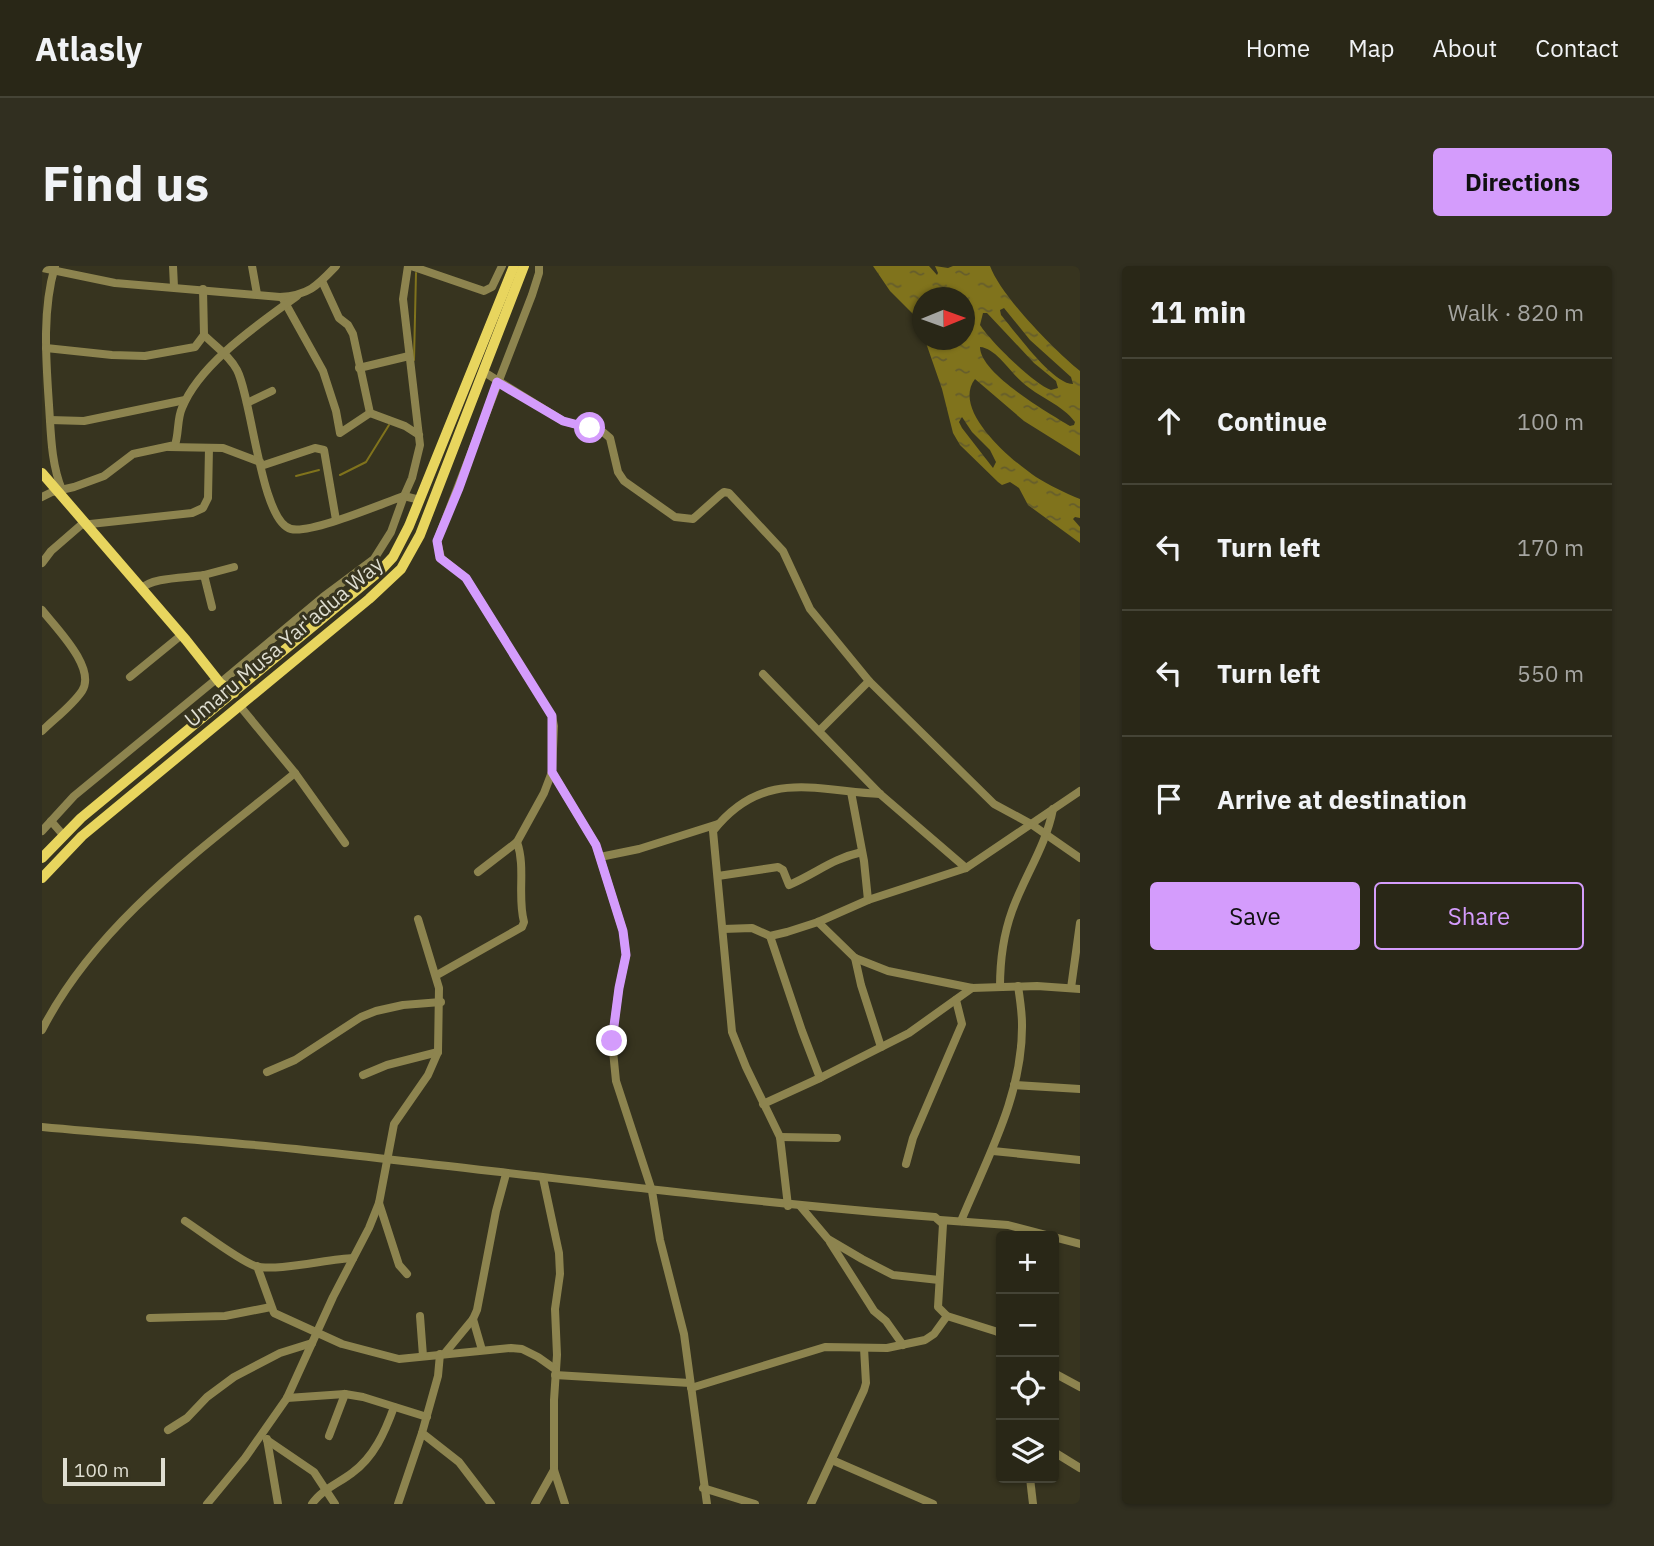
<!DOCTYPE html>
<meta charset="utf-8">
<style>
:root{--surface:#292717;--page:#312f20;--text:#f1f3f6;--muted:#a5a5a1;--line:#454436;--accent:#d49cfc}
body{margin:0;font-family:"IBM Plex Sans",sans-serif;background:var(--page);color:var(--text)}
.controls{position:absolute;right:21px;bottom:21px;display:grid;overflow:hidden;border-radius:7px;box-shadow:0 2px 5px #0004}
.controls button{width:63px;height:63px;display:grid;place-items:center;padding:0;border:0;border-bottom:2px solid var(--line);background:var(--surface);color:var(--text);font:35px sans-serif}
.compass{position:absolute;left:870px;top:21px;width:63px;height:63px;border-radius:50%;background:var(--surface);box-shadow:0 2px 5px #0004;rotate:89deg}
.scale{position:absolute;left:21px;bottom:18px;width:102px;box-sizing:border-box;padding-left:7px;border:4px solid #dfded1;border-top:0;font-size:19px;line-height:24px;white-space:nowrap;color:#dfded1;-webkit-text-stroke:5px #37341f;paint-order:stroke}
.stop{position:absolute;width:21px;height:21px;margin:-16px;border:5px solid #d49cfc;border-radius:50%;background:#fff}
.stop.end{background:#d49cfc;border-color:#fff;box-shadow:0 2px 7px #0008}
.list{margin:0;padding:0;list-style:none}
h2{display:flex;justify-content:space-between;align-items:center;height:91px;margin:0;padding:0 28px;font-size:30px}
h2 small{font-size:23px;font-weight:400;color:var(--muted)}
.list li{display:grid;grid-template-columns:46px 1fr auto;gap:21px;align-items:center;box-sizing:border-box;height:126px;padding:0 28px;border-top:2px solid var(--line)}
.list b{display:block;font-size:26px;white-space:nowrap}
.list em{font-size:23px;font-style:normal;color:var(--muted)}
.actions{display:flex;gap:14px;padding:21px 28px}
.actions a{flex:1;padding:16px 0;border:2px solid var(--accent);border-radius:7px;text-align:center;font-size:24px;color:var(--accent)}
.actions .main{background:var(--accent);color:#111}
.icon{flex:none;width:38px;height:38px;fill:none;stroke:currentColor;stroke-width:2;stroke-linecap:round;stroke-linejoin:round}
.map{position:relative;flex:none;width:1038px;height:1238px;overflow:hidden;border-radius:7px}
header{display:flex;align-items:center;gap:42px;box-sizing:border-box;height:98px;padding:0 35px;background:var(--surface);border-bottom:2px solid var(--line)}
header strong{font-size:33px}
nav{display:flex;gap:38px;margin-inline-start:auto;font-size:24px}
.intro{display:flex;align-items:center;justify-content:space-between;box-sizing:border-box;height:168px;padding:0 42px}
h1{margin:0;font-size:49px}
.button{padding:18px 32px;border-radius:7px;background:var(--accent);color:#111;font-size:24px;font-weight:700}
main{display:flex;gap:42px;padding:0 42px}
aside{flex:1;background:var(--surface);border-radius:7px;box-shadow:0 2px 5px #0004}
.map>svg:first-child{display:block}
.water{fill:url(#water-ripples);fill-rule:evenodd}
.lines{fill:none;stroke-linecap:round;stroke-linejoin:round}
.stream{stroke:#80731c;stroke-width:2}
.minor{stroke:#8d844f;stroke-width:8}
.major{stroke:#e8d55e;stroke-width:10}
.route{stroke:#d49cfc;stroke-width:9}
.labels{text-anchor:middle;stroke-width:6;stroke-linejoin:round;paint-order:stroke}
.street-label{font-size:21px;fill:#dfded1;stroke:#37341f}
</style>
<header>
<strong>Atlasly</strong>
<nav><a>Home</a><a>Map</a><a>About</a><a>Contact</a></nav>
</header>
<div class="intro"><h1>Find us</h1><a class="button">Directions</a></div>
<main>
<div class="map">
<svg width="1038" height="1238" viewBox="0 0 1038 1238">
<defs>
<pattern id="water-ripples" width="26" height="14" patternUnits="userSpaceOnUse" patternTransform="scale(1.75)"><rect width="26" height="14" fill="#80731c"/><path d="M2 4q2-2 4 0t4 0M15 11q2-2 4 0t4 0" fill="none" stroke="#655d2c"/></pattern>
</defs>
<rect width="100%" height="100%" fill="#37341f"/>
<path class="water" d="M831 0H887L895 9 896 7 893 0 906 2 911 0H948C959 30 1012 84 1038 105V190L982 155 933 113C909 144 970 195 994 211 1007 219 1023 227 1038 233V252L1033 251 1031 253 1038 261V277L986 239 977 222 968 216 960 219 956 216 918 179 911 167 900 123 883 74H922V32H880V68L875 52 848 25ZM962 42 988 74 1029 111 1031 118C1011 119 972 64 959 49L958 44ZM941 47H945L992 97 1014 115 1016 122 1009 124C991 117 949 76 938 59ZM938 81C954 82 968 106 980 116 996 131 1021 139 1033 156L1032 159 1028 160C1007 147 938 108 938 81ZM920 151 930 166 948 184 954 196 951 202 920 162 917 156Z"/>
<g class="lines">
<g class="stream">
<path d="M372 94 374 7"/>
<path d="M298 209 324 196 347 159"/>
<path d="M254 210 277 204"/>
</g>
<g class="minor">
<path d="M13 0C0 44 4 94 7 139 9 168 9 197 20 224"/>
<path d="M131 0 132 21"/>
<path d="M210 0 215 28"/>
<path d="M366 0 361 33 378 179 370 212 362 230 378 234"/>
<path d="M369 0 442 25 450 21 460 0"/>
<path d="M497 0V7L490 29 395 275 399 292 424 312 510 450 512 460 510 506 554 579 581 665 584 689 577 722 570 775 574 815 610 925 618 974 642 1068 665 1238"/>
<path d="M0 2 73 17 238 31C267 29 275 20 294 0"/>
<path d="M280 15 297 52 306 59 311 68 328 147"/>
<path d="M241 33 281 105 294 145 298 167 328 147"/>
<path d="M162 69C173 80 188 90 195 104 210 133 219 256 249 263 269 268 339 238 362 230L349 266 332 293 281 331 178 417"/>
<path d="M4 82 70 89 103 90 153 81 162 69 161 23"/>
<path d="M317 102 367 90"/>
<path d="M442 106 521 155 561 166 568 172 576 206 582 215 633 251 651 253 678 229 682 226 687 227 741 285 768 343 827 415 952 538 989 558 1038 592"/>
<path d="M205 137 230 125"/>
<path d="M328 147 363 160 377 169"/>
<path d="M8 154 42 155 143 134"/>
<path d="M127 181 181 182 218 196"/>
<path d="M219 200 273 182 282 184 294 254"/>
<path d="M0 231 10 226 32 221 62 210 91 188 133 179C137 167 135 153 140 142 158 97 217 58 255 30"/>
<path d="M0 297 9 285 39 259 150 247 161 242 166 232 167 182"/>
<path d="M162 309 192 301"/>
<path d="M99 323C109 311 145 312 162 309L170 341"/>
<path d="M0 344C13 361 55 402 40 425 30 440 12 453 0 465"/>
<path d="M721 408 838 528 924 602"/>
<path d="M88 411 137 371"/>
<path d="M778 464 827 415"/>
<path d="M253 507 303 577"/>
<path d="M809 526 822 595 826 634"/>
<path d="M9 555 22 570"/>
<path d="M0 565 32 530 172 415"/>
<path d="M558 591 597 583 676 558"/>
<path d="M436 606 475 576 502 527 510 506"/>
<path d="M676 610 736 601 741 604 747 619C775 607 789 593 820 586"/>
<path d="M776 656 813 692 846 705 930 722 995 720 1038 723"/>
<path d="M681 663 710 662 728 670 745 666 776 656 826 634 924 602 1038 525"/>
<path d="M728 670 760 765 778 812"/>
<path d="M813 692 819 719 839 781"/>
<path d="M395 709 480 661 482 656C475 630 484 602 475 576"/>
<path d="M958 721C958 695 961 670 970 645 982 611 1004 580 1011 543"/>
<path d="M1029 722 1038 657"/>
<path d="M0 764C55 656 161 582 253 507L197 439"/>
<path d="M225 806 253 794 319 751 334 745 361 739 399 736"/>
<path d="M321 809 345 799 396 786"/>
<path d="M972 819 1038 823"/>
<path d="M721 838 778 812 867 767 930 722"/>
<path d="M0 861C85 869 169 874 254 883 467 906 679 934 893 951L901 958 896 1041 905 1050 956 1066 959 1070"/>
<path d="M738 871 795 872"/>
<path d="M951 885 1038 894"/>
<path d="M864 898 871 872 920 758 914 734"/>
<path d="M501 912 517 987 518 1008 513 1043 515 1089 512 1134V1204L523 1238"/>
<path d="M337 937 357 999 365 1008"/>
<path d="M746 940 738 871 704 801 690 766 671 565C720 503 771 524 838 528"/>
<path d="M759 941 786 973 820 993 851 1009 897 1014"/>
<path d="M898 954 966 959 1038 978"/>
<path d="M143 955C160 966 196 994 213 1000 233 1006 286 993 311 992"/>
<path d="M919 955C945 892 981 829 980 758 980 746 978 733 976 720"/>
<path d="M788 976 832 1045 844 1055 861 1079"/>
<path d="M215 1000 232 1047 300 1078 357 1093 469 1082 480 1083 496 1091 513 1103"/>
<path d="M378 1050 381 1090"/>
<path d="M108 1052 183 1050 229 1041"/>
<path d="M431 1053 440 1084"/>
<path d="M403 1087 431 1053 435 1044 454 945 464 908"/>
<path d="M398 1088 396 1110 380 1167 417 1196 449 1238"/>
<path d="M1012 1107 1038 1121"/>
<path d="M513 1109 648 1117"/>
<path d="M649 1122 783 1081 845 1082 883 1074 892 1068 905 1050"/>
<path d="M245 1132 303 1128 321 1131 385 1151"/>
<path d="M126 1164 145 1152 165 1131 192 1111 238 1087 270 1077"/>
<path d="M287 1170 303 1128"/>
<path d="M225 1173 236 1238"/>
<path d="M225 1174 272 1206 293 1238"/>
<path d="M1012 1186 1038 1202"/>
<path d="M790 1194 891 1238"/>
<path d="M988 1212 991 1238"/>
<path d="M661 1222 713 1238"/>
<path d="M165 1238 203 1192 245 1132 291 1031 327 962 337 937 352 858 386 809 396 786 397 722 376 653"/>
<path d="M270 1238C279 1224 297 1217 310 1207 332 1191 343 1166 352 1141"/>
<path d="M356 1238 380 1167"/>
<path d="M493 1238 512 1204"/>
<path d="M769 1238 822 1124 824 1117 822 1082"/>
</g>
<g class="major">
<path d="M0 207 144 374 178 417 192 427"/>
<path d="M0 592 39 552 338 305 351 291 367 260 472 0"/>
<path d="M0 612 40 570 327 333 359 303 378 269 482 0"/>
</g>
</g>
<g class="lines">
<path class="route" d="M548 162 521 155 455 116 417 222 395 275 398 292 424 312 510 450V506L554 579 581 665 584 689 577 722 570 775"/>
</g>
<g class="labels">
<g class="street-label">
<text transform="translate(242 376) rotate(-40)" y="7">Umaru Musa Yar'adua Way</text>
</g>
</g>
</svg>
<div class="controls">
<button>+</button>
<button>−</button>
<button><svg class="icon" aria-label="locate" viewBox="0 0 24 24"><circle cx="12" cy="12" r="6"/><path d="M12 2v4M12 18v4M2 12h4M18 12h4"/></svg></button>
<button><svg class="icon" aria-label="layers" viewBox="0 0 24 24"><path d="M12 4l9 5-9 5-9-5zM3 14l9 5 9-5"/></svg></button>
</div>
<svg class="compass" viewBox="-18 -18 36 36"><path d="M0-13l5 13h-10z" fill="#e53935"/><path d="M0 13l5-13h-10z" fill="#a5a5a1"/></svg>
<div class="scale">100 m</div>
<div class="stop" style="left:548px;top:162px"></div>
<div class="stop end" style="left:570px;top:775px"></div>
</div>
<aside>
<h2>11 min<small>Walk · 820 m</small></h2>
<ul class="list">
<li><svg class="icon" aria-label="ahead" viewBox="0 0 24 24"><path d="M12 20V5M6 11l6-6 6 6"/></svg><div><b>Continue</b></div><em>100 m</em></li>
<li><svg class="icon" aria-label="left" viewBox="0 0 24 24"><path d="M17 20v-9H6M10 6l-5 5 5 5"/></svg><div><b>Turn left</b></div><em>170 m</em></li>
<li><svg class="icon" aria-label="left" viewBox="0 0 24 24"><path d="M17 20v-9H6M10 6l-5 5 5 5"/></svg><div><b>Turn left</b></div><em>550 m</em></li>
<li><svg class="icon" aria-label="arrive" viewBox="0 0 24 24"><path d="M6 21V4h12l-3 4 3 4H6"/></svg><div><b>Arrive at destination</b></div></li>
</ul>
<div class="actions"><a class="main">Save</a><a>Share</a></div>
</aside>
</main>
